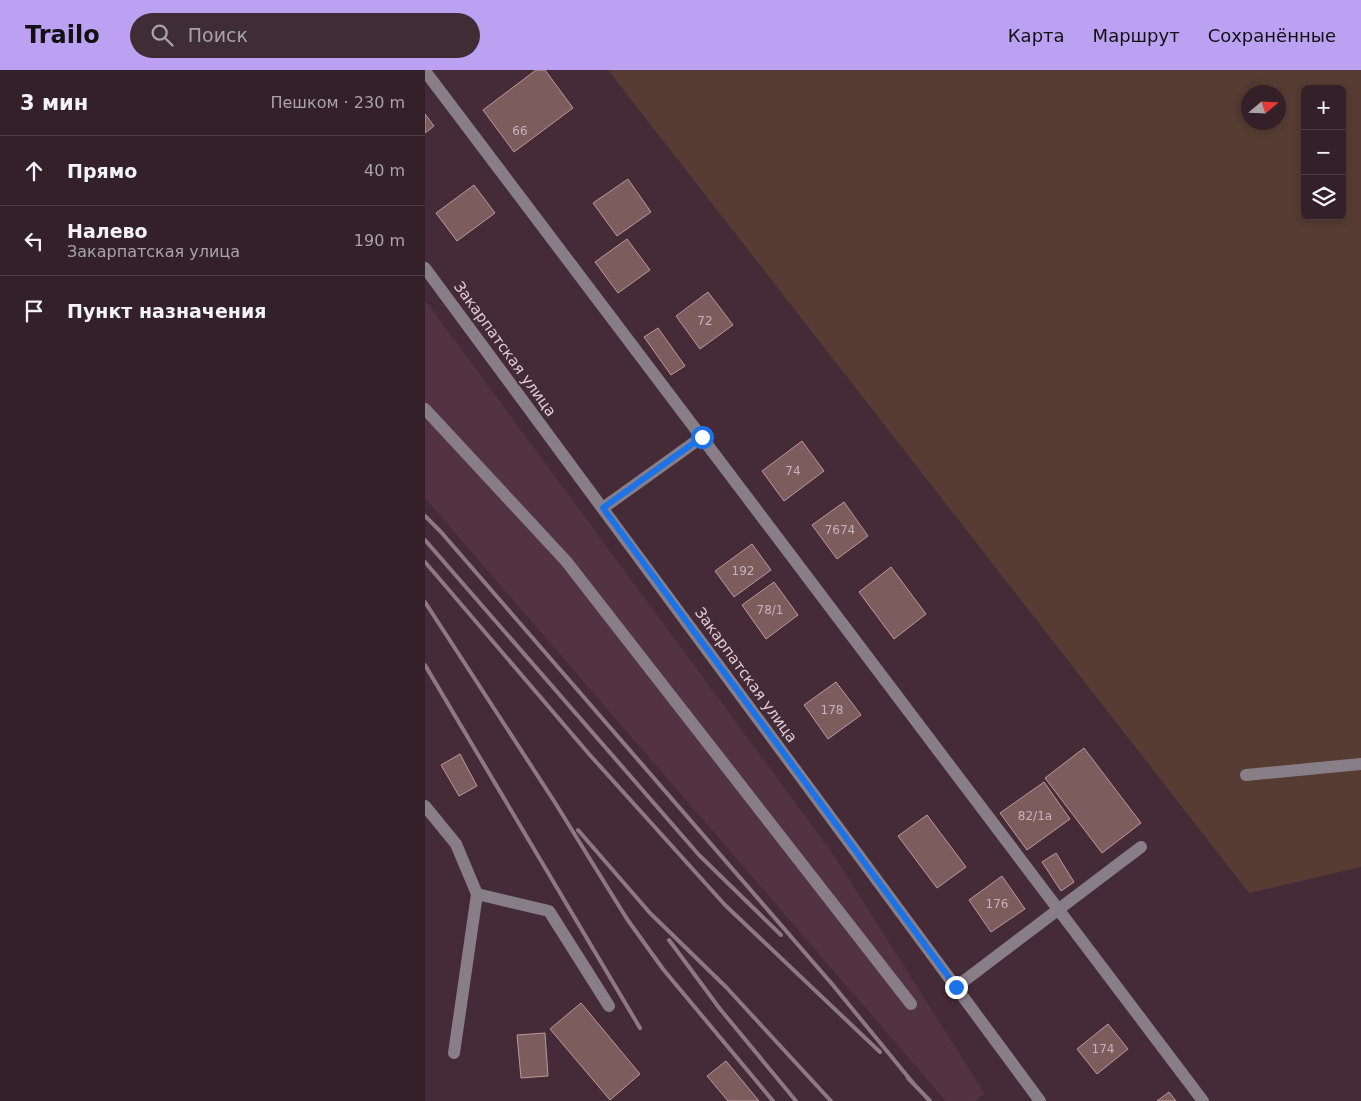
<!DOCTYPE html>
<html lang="ru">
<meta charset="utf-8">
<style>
:root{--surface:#342029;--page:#3f2d35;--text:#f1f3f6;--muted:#a9a3a8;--line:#4e3e46;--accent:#bca0f2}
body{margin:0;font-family:"DejaVu Sans",sans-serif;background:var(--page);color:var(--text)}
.controls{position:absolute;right:15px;top:15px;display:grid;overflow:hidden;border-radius:8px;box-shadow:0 2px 8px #0003}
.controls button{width:45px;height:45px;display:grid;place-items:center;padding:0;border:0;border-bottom:1px solid var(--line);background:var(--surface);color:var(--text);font:25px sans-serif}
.compass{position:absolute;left:816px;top:15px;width:45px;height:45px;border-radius:50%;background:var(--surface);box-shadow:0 2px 8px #0003;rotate:71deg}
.stop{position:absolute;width:15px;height:15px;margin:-11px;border:4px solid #1a73e8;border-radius:50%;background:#fff}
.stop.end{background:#1a73e8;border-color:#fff;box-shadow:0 1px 5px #0008}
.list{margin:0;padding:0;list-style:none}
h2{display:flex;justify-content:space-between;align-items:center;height:65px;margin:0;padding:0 20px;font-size:21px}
h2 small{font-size:16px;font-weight:400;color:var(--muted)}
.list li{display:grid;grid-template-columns:32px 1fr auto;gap:15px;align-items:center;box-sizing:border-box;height:70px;padding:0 20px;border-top:1px solid var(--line)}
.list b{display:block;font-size:19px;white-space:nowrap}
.list p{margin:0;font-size:16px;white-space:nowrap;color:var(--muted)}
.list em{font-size:16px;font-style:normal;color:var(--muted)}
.icon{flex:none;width:28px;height:28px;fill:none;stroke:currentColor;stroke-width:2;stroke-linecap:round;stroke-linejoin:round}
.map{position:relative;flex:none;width:936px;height:1031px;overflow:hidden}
header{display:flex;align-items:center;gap:30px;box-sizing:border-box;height:70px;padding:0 25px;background:var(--accent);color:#111}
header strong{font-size:24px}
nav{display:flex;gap:28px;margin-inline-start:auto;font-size:18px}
.search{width:350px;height:45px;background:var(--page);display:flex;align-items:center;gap:12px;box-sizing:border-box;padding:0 18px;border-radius:28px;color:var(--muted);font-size:19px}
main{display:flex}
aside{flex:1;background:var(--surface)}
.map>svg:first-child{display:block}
.built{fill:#533241}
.green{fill:#563c32;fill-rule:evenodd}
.building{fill:#7c5c5d;stroke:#bc9999}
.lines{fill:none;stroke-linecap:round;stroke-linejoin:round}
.minor{stroke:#887e88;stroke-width:12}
.rail{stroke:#8e7882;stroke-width:4}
.route{stroke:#1a73e8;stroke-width:6}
.labels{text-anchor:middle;stroke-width:4.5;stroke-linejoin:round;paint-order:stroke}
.number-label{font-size:12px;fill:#c7b2b8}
.street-label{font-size:15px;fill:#e0cfd6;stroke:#452b37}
</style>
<header>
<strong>Trailo</strong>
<div class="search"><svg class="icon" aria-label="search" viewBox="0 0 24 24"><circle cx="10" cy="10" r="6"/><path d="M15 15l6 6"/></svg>Поиск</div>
<nav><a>Карта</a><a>Маршрут</a><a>Сохранённые</a></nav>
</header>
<main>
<aside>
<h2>3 мин<small>Пешком · 230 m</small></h2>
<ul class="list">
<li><svg class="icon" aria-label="ahead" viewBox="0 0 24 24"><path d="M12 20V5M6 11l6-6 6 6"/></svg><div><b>Прямо</b></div><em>40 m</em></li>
<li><svg class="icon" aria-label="left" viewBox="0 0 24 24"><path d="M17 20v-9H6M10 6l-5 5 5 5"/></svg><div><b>Налево</b><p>Закарпатская улица</p></div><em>190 m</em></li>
<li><svg class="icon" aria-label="arrive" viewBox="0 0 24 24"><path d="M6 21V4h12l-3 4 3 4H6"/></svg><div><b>Пункт назначения</b></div></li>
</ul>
</aside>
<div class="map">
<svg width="936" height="1031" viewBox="0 0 936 1031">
<rect width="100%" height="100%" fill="#452b37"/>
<path class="built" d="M0 230 408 784 560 1024 550 1031H521L0 428Z"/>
<path class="green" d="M183 0H936V797L824 823ZM880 19H917V146H880ZM824 22H854V52H824Z"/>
<g class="building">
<path d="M111 0H120L148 38 89 82 58 40Z"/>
<path d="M0 44 9 56 0 63Z"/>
<path d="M203 109 226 142 192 166 168 133Z"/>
<path d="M49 115 70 143 32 171 11 143Z"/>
<path d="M202 169 225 200 193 223 170 192Z"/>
<path d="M283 222 308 255 275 279 251 246Z"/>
<path d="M233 258 260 296 246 305 219 267Z"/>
<path d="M377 371 399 401 359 431 337 401Z"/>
<path d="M419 432 443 466 412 489 387 455Z"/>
<path d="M327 474 346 500 309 527 290 501Z"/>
<path d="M466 497 501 544 469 569 434 522Z"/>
<path d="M349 512 373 545 341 569 317 535Z"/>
<path d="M411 612 436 645 403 669 379 635Z"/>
<path d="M659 678 716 753 677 783 620 708Z"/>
<path d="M35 684 52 716 34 726 16 695Z"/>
<path d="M619 712 645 749 602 780 575 743Z"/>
<path d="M502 745 541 797 512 818 473 766Z"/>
<path d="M631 783 649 812 636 821 617 792Z"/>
<path d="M577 806 600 839 566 862 544 830Z"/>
<path d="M156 933 215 1004 185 1030 125 959Z"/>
<path d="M683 954 703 979 672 1004 652 979Z"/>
<path d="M120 963 123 1006 96 1008 92 965Z"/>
<path d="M301 991 334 1031H303L282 1006Z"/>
<path d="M744 1022 751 1031H732Z"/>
</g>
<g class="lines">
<g class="minor">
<path d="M0 1 778 1031"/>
<path d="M0 198 615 1031"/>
<path d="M0 339 141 491 486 934"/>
<path d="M178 438 277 367"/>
<path d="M821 705 936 694"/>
<path d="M0 736 31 774 52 824 29 983"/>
<path d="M52 824 124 841 184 936"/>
<path d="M531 917 716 777"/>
</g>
<g class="rail">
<path d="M0 446 16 462 407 914 488 1013"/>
<path d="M0 470 274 785 356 865"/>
<path d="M0 492 164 684 300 835 455 982"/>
<path d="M0 532 129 731 202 849 238 899 348 1031"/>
<path d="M0 595 215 958"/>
<path d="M153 760 225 843 301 917 406 1031"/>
<path d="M244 870 295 939 371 1031"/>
<path d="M483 1008 505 1031"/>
</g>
</g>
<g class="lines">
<path class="route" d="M277 367 178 438 531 917"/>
</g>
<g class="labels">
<g class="number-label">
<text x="95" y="65">66</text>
<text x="280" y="255">72</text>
<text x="368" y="405">74</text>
<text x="415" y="464">7674</text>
<text x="318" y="505">192</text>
<text x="345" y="544">78/1</text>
<text x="407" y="644">178</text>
<text x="610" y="750">82/1а</text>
<text x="572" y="838">176</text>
<text x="678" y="983">174</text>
</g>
<g class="street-label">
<text transform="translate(80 279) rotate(54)" y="5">Закарпатская улица</text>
<text transform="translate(321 605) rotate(54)" y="5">Закарпатская улица</text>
</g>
</g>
</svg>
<div class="controls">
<button>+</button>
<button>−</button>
<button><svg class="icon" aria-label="layers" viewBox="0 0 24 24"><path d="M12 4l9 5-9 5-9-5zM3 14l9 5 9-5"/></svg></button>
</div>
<svg class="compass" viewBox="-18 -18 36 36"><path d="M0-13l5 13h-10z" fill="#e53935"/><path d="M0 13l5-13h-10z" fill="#a9a3a8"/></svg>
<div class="stop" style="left:277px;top:367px"></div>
<div class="stop end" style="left:531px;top:917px"></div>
</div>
</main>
